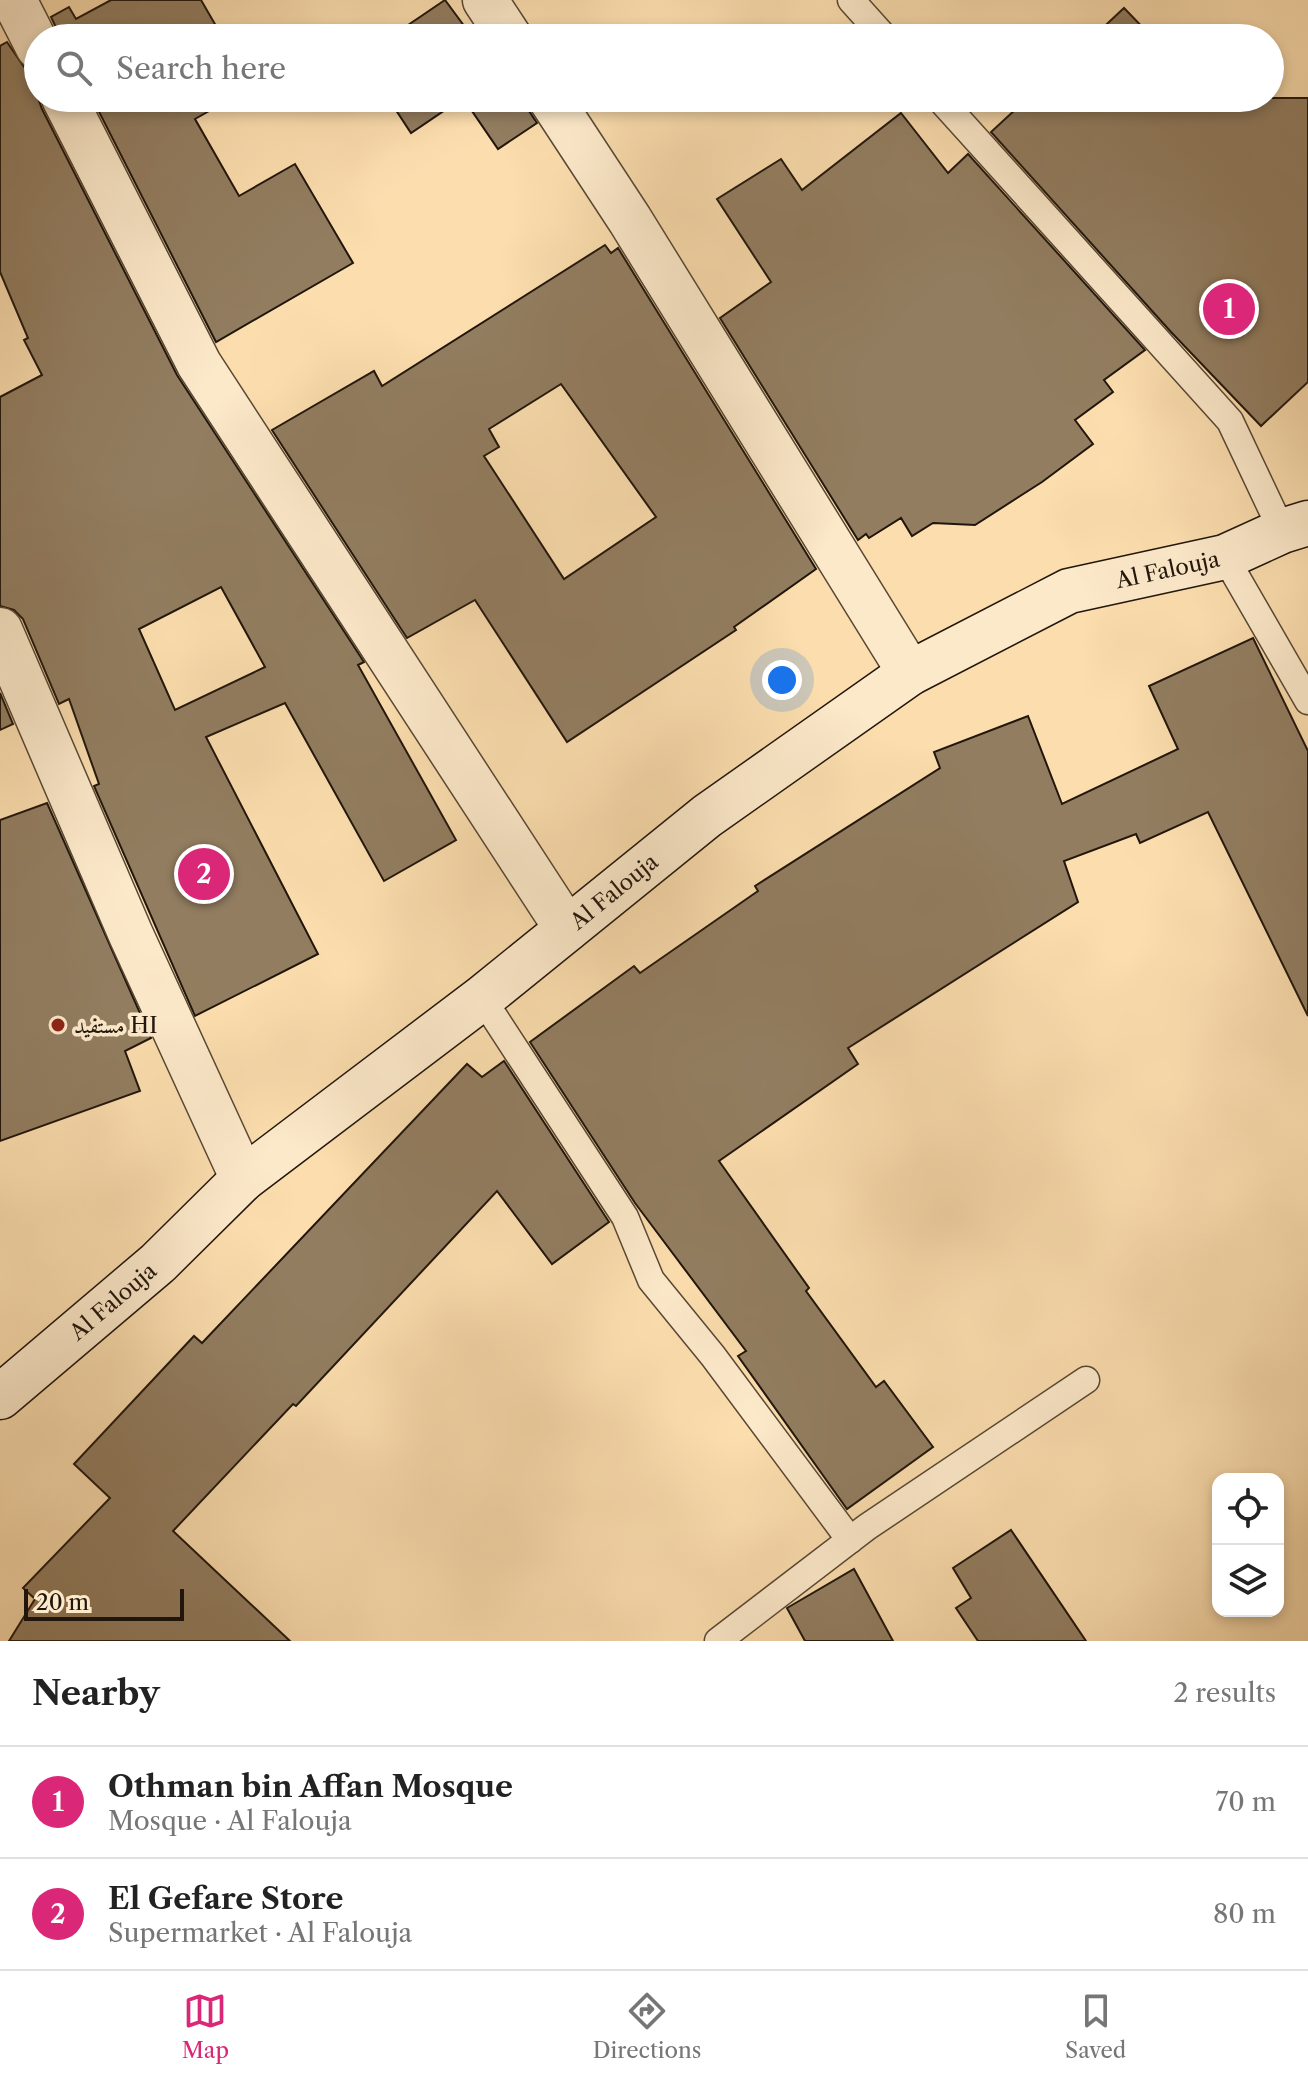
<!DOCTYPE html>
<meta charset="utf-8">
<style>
:root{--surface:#fff;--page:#f6f6f6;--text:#222;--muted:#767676;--line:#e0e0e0;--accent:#db2777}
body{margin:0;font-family:"Libre Caslon Text",Amiri,serif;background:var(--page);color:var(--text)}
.controls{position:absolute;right:24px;bottom:24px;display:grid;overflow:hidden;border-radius:16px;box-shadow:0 4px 12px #0003}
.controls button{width:72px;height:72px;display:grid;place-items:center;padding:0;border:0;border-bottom:2px solid var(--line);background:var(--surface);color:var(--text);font:40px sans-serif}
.scale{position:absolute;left:24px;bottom:20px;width:160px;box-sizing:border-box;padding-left:8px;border:4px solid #21160c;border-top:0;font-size:22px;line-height:28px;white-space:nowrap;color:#21160c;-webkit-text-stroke:6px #fce9ca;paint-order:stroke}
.you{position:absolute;left:782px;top:680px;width:28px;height:28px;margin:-20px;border:6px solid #fff;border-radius:50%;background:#1a73e8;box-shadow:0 0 0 12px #1a73e833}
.badge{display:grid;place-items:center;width:52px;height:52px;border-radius:50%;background:var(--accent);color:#fff;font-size:26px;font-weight:700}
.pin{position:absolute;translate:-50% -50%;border:4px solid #fff;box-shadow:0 2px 8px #0006}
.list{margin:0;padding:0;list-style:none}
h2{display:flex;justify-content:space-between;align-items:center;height:104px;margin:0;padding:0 32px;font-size:34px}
h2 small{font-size:26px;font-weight:400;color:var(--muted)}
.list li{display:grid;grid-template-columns:52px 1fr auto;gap:24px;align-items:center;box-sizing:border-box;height:112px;padding:0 32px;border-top:2px solid var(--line)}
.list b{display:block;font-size:30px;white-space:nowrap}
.list p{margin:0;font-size:26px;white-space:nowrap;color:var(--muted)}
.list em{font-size:26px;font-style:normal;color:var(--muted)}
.icon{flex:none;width:44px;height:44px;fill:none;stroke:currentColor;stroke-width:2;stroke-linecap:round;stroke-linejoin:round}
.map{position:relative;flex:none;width:1308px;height:1641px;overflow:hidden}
.search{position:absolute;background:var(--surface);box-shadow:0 4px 12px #0003;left:24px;right:24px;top:24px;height:88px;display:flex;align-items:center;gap:20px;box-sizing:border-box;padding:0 28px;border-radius:44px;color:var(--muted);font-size:30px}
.sheet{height:328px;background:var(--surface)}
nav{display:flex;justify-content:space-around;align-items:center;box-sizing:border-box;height:112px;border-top:2px solid var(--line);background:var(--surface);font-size:22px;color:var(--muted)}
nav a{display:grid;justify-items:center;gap:4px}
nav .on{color:var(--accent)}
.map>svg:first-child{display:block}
.building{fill:#927d60;stroke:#21160c;stroke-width:2;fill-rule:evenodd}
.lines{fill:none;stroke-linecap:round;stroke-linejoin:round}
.lane-casing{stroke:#584834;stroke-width:29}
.street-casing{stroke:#584834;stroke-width:47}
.secondary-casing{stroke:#21160c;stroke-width:47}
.lane{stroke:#fce9ca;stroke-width:26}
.street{stroke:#fce9ca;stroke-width:44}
.secondary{stroke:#fce9ca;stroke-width:44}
.poi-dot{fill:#8f2418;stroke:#fce9ca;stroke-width:3}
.labels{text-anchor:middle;stroke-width:7;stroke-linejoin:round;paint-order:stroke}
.street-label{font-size:22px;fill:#21160c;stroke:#fce9ca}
.poi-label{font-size:22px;fill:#21160c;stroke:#fce9ca;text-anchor:start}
</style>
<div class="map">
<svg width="1308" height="1641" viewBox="0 0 1308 1641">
<rect width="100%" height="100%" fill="#fbddae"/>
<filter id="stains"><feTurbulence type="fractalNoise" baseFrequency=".0025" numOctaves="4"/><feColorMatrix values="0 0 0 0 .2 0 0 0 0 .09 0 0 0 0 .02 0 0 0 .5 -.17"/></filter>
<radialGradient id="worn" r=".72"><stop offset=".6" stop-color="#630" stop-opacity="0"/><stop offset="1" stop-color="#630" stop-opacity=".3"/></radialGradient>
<g class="building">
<path d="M111 0H201L223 38H61L51 17 69 7 76 19Z"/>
<path d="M445 0 473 38H389Z"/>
<path d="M1124 8 1153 38H1092Z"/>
<path d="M7 42 24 67 38 72V98L42 109 177 375 364 662 358 665 456 840 384 881 285 703 206 737 318 954 195 1016 94 786 99 784 69 699 59 704 23 619 14 610 0 606V397L42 375 24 340 28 338 0 272V46ZM221 587 265 667 175 710 139 629Z"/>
<path d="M92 98H232L195 119 239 196 295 164 353 263 216 342Z"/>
<path d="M388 98H525L529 111 537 123 498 149 463 98 411 133Z"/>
<path d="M1028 98H1308V382L1261 426 1171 332 991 132Z"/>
<path d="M901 113 948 173 968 154 1145 350 1104 380 1113 392 1075 420 1093 444 1042 482 975 525 933 523 912 536 901 518 869 538 866 534 858 540 720 318 771 282 717 199 781 159 802 190Z"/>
<path d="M605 245 611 253 618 248 816 569 734 627 736 630 567 742 475 600 407 638 272 430 374 371 382 386ZM561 384 656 517 564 579 484 456 499 447 489 429Z"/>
<path d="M1253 638 1308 751V1016L1208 812 1140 843 1136 834 1064 861 1078 902 848 1048 858 1064 719 1161 809 1288 806 1291 876 1387 884 1381 933 1447 847 1509 738 1356 746 1351 635 1203 530 1042 634 966 640 973 758 891 755 886 940 768 934 752 1028 716 1062 804 1178 749 1149 686Z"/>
<path d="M0 693 13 724 0 730Z"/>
<path d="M47 803 151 1038 125 1051 140 1091 0 1141V820Z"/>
<path d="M504 1061 609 1222 552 1264 497 1191 296 1406 293 1404 173 1531 290 1641H9L35 1599 23 1588 110 1498 74 1464 194 1336 202 1343 467 1064 482 1077Z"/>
<path d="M1011 1530 1086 1641H978L956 1608 971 1598 953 1568Z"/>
<path d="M854 1569 893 1641H805L787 1608Z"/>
</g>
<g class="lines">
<defs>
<g id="lane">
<path d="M851 0 885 38"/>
<path d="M939 98 1230 421 1282 531"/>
<path d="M1225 557 1308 701"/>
<path d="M482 998 625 1217 651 1280 713 1356 850 1540"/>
<path d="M718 1641 867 1527 1086 1380"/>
</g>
<g id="street">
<path d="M14 0 38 47"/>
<path d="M485 0 510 38"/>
<path d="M64 98 199 364 567 929"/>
<path d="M550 98 630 220 910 673"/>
<path d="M0 630 131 935 243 1179"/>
</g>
<g id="secondary">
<path id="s1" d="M0 1397 158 1263 243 1179 482 998 707 816 910 673 1069 591 1225 557 1282 531 1308 523"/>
</g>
</defs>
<use href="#lane" class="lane-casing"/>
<use href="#street" class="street-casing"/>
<use href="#secondary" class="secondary-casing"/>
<use href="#lane" class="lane"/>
<use href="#street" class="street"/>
<use href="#secondary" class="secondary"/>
</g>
<circle class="poi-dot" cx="58" cy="1025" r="8"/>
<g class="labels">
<g class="street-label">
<text dy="8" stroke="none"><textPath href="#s1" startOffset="1444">Al Falouja</textPath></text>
<text dy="8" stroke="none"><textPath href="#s1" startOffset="796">Al Falouja</textPath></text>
<text dy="8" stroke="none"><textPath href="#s1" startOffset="148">Al Falouja</textPath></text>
</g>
<g class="poi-label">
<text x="74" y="1033">مستفيد HI</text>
</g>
</g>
<rect width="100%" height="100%" filter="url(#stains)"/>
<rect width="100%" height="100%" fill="url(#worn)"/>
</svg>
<div class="controls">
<button><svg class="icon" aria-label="locate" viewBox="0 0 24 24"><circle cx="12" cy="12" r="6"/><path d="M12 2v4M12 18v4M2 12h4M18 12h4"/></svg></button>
<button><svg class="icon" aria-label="layers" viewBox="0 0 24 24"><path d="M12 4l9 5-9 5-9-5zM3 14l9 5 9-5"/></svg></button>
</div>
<div class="scale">20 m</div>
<div class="you"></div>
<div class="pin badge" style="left:1229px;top:309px">1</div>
<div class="pin badge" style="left:204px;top:874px">2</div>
<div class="search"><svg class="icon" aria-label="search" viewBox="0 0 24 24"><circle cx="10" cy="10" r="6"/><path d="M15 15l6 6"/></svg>Search here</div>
</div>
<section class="sheet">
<h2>Nearby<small>2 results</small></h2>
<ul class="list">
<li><span class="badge">1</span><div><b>Othman bin Affan Mosque</b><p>Mosque · Al Falouja</p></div><em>70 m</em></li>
<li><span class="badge">2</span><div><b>El Gefare Store</b><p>Supermarket · Al Falouja</p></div><em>80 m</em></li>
</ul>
</section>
<nav>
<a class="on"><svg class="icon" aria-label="map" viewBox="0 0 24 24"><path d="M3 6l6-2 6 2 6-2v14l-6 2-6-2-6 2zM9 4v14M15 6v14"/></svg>Map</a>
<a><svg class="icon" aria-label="directions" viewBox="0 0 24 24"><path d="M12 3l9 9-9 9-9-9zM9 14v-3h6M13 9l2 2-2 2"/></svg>Directions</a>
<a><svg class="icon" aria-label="saved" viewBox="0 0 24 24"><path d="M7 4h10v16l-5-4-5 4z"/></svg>Saved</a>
</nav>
